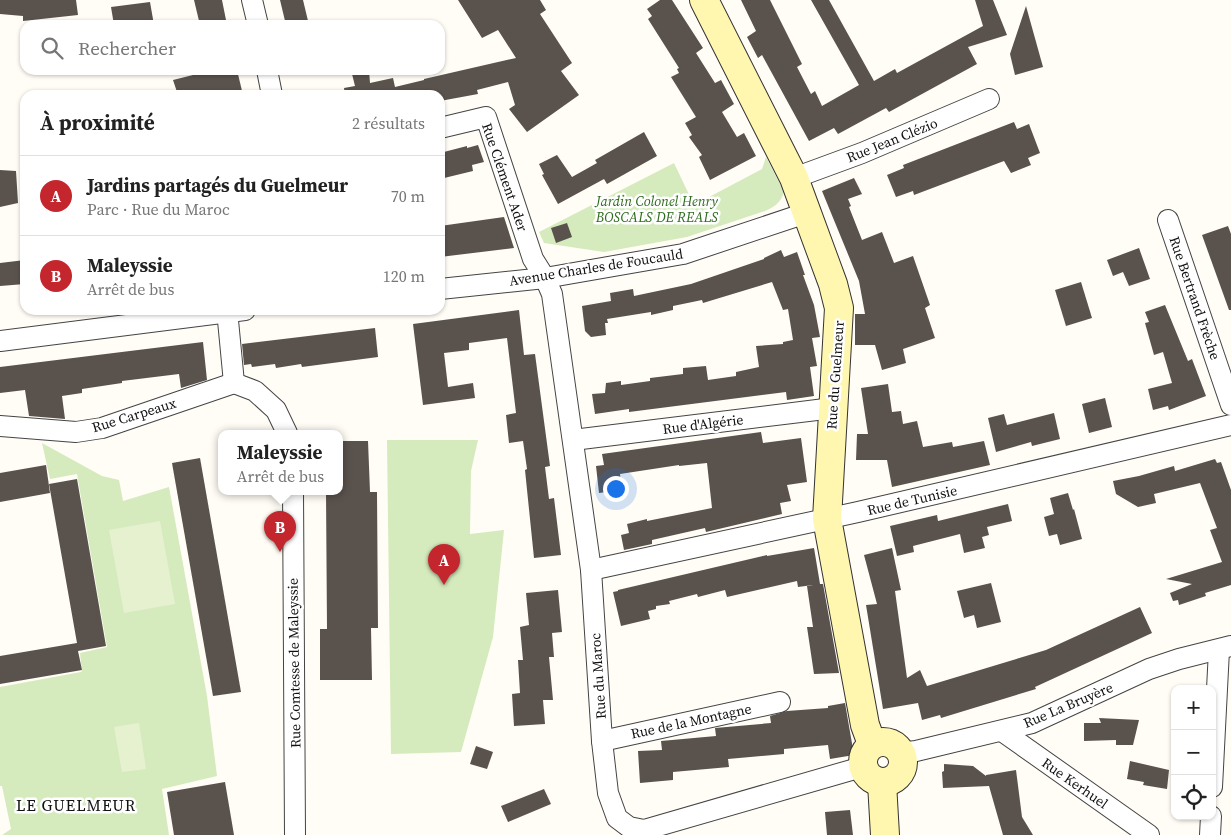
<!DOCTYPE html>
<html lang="fr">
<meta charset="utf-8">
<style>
:root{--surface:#fff;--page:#f2f2f2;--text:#222;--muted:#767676;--line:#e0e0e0;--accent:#c4262e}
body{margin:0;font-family:"Source Serif 4",serif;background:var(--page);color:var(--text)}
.controls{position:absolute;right:15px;bottom:15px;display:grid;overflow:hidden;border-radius:10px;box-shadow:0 1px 4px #0004}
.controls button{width:45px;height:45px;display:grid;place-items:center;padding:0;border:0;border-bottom:1px solid var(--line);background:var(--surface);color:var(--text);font:25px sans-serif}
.you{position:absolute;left:615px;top:488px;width:18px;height:18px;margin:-12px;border:4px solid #fff;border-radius:50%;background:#1a73e8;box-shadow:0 0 0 8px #1a73e833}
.badge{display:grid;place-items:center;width:32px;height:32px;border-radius:50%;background:var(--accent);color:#fff;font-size:16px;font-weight:700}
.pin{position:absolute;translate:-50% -41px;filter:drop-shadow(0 1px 2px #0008)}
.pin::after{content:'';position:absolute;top:26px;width:18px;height:15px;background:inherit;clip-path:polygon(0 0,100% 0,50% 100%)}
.popup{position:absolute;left:218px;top:430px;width:125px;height:65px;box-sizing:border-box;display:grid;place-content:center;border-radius:10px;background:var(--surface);filter:drop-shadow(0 1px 4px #0005);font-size:16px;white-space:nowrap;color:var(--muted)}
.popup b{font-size:19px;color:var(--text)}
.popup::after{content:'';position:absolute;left:50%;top:100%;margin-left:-10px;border:10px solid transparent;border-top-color:var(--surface)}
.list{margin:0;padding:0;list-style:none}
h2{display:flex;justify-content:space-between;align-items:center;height:65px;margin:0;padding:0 20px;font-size:21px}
h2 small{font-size:16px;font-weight:400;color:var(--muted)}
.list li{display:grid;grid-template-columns:32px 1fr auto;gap:15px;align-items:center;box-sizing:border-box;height:80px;padding:0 20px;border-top:1px solid var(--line)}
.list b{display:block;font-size:19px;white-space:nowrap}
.list p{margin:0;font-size:16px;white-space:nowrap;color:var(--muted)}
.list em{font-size:16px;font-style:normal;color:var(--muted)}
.icon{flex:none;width:28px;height:28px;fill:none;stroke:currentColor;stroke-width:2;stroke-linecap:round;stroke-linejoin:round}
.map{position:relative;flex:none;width:1231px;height:835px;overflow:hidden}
.search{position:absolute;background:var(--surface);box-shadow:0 1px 4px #0004;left:20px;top:20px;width:425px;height:55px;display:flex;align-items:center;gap:12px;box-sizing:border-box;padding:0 18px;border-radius:15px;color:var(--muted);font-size:19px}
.panel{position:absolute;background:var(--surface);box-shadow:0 1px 4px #0004;left:20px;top:90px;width:425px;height:225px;border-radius:15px}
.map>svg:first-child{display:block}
.green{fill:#d5ebbd}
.pitch{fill:#e6f2cf}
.building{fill:#5a524d}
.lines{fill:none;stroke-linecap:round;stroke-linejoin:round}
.street-casing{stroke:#444;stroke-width:22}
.secondary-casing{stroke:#333;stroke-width:30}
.street{stroke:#fff;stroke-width:20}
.secondary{stroke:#fff6b0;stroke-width:28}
.labels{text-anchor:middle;stroke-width:5;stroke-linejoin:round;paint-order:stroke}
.street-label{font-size:14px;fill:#111;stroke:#fff}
.park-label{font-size:14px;font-style:italic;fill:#2f6b1f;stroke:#fff}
.quarter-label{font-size:16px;letter-spacing:1px;fill:#111;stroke:#fff}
</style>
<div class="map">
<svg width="1231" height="835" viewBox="0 0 1231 835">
<rect width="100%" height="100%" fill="#fffdf5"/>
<g class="green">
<path d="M766 157 784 192C780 203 776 206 765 211L687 237 604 252 544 243 539 232 674 163 694 205 762 169Z"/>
<path d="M387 440H478L471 471 470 534 504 530 493 637 461 752 391 754Z"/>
<path d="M42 443 102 476 119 480 123 501 169 487 207 696 217 776 162 789 169 835H2L11 829 2 786H0V687L81 672 82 671 80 653 107 647 77 474 50 479Z"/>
</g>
<g class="pitch">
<path d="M160 521 175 604 124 613 109 530Z"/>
<path d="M139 723 146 769 122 772 114 727Z"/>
</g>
<g class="building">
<path d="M0 0H76L78 15 23 21V16L0 14Z"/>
<path d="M194 0H222L227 25H200Z"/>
<path d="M280 0H303L309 25H286Z"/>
<path d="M458 0H540L546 10 540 14 572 63 561 71 579 95 527 132 509 109 515 105 508 82 477 90 478 94 440 101V95H345L344 88 355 86 351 70H369L370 83 393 78 395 87 424 80V79L516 58 498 30 482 38Z"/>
<path d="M660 0H672L703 48 696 53 715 83 721 80 734 104 722 112 737 137 744 133 756 156 710 180 699 157 702 155 689 137 692 135 685 123 696 117 671 77 679 73 677 69 679 68 648 19 652 16 647 9Z"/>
<path d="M741 0H770L802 64 797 67 811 94 815 91 822 106 859 85 811 0H829L874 81 895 69 897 73 983 26 975 0H993L1007 35 968 47 977 64 889 112 886 108 838 134 834 128 809 141 762 55 758 58 747 37 756 31Z"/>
<path d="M150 2 154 25H114L111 7Z"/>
<path d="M1026 6 1043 67 1015 75 1010 54Z"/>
<path d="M213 70H237L243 95H178L173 80Z"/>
<path d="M1014 122 1017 129 1029 124 1032 132 1040 153 1028 158 1031 165 1011 173 1004 161 914 195 913 191 896 197 887 175 904 168 903 165Z"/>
<path d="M644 132 657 156 607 184 604 179 558 204 542 175 544 174 539 164 557 155 572 177 597 163 595 160Z"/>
<path d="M478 145 484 162 472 165 473 171 440 179V153L467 146V148Z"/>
<path d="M0 170 16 171 18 203 0 207Z"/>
<path d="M854 178 862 194 848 199 851 206 849 207 862 240 882 232 894 263 913 256 930 305 925 308 935 338 903 349 906 363 882 370 875 345H855V314H865L859 281 822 191Z"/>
<path d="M504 217 514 248 440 257V226Z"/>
<path d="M567 223 572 237 556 243 551 228Z"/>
<path d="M1228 226 1231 234V310H1229L1202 235Z"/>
<path d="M1139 248 1150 279 1129 286 1123 272 1113 276 1107 260Z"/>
<path d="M781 250 784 257 797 252 805 275H803L814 305 820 337 812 338 817 366 810 367 814 396 787 400 786 392 629 412V409L595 414 592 394 605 393 606 383 621 381V385L650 381V378L683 374V368L706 366 708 380 736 376V372L759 367 756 346 783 344V342L793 340 788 309 783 310 772 282 703 303 702 300 673 306V310L651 315V312L607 319 608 323H605L606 335 591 337 585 331 582 306 611 301 610 293 633 289 634 296 691 284 764 259V258Z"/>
<path d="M25 260V284L0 286V263Z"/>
<path d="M1081 282 1092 318 1066 326 1055 290Z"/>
<path d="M1165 305 1188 361 1192 359 1206 396 1169 410 1168 406 1153 410 1148 389 1172 383 1163 352 1154 355 1145 323 1149 322 1145 312Z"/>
<path d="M519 310 524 355 535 354 550 466 545 467 549 499 554 498 561 555 534 558 525 470 527 469 523 441 509 443 506 415 516 413 507 338 469 343V350L444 353 448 387 473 383 475 398 423 405 413 324Z"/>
<path d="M375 328 378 357 302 367 301 364 276 368 275 364 252 367 251 364 244 365 242 344Z"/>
<path d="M203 342 207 380 181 388 179 374 122 381V383L82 389V393L62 396 65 419 29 416 25 390 0 393V367Z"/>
<path d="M888 384 892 412 901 411 903 424 917 421 923 447 952 442 953 447 984 441 990 465 892 487 887 460H856L857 434H868L861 388Z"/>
<path d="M1105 398 1112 427 1089 433 1082 404Z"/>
<path d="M1054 413 1060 439 1032 446 1031 442 996 452 988 418 1004 414 1007 425Z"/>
<path d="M761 432 763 443 801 438 807 482 787 485 791 501 780 503 782 514 706 532 705 528 652 540V544L624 550 621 535 629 533 627 524 647 519V521L712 508 707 463 679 466V465L620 474 622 490 599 493 596 466 604 465 602 454Z"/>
<path d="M339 441H368L370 492H377L378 628H371L372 680H320V629H327L326 491H339Z"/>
<path d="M200 458 241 692 213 696 172 463Z"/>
<path d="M1215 459 1217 463 1221 462 1231 490V585L1205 593 1206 596 1179 605 1178 600 1173 601 1170 593 1192 584 1166 579 1222 562 1210 530 1217 528 1200 483 1154 494 1156 503 1138 507 1116 494 1113 481 1139 476 1174 466 1175 471Z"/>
<path d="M46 465 50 493 0 502V473Z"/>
<path d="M77 479 106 646 78 651 82 670 0 684V656L77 643 49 484Z"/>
<path d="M1068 493 1073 510 1074 509 1082 539 1060 545 1057 534 1049 536 1044 517 1054 514 1050 498Z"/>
<path d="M1008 504 1012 521 987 527 989 535 982 537 985 548 964 553 960 534 913 546 914 552 897 556 890 526 937 515 938 521Z"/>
<path d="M814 548 820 584H823L839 673 814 674 807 627H813L807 586 813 585 798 587 797 581 727 597 725 590 698 597 697 594 669 601 670 604 656 606V609L648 611 650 619 621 626 613 592 618 591V590L767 555V556Z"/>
<path d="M892 548 901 590 895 591 907 678 920 670 927 686 1046 650 1140 607 1152 633 1035 687 1036 689 941 718 940 715 922 720 918 703 883 709 866 605 877 604 864 555Z"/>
<path d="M991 583 1001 622 977 628 974 615 964 618 957 591Z"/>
<path d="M558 590 562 632 552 633 554 657H549L553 700H543L545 724 514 726 512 694 520 693 518 660H523L520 627 529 625 526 593Z"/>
<path d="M845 703 854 755 830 759 828 745 784 749V754L728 759 729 767 673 772V780L640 783 638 751 662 750 661 741 716 736 715 728 771 723 770 716 787 711 828 708V706Z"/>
<path d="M1099 718 1139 720 1133 745H1116V740L1084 741V723H1101Z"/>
<path d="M476 746 493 752 487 769 470 764Z"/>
<path d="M1130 761 1169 770 1167 789 1143 785 1144 782 1127 779Z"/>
<path d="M944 764 973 766 986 776V775L1016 770 1022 817 1033 835H1003L989 786 943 788 942 772 944 771Z"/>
<path d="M225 782 234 835H174L167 792Z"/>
<path d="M544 789 551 804 508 822 501 806Z"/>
<path d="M850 810 853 835H827L825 812Z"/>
</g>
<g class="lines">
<defs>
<g id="street">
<path d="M252 0 258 25"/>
<path d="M267 70 272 95"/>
<path d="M440 128 486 117 533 259 545 278 552 294 591 570 602 741 608 793 617 818 629 827 644 830 862 767"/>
<path d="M794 178 862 153 989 99"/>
<path d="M1168 220 1231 405"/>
<path d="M440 289 545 278 683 254 806 213"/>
<path d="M227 310 234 383 255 391 276 410 287 433"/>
<path d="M0 341 245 310"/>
<path d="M0 426 76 432 102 428 234 383"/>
<path d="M573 440 833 408"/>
<path d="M293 491 295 835"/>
<path d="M591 570 858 512 1231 425"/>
<path d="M1002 731 1149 835"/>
<path d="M602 741 780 702"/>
<path d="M901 753 916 751 1032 723 1149 669 1179 659 1231 646"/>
<path d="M1212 787 1219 650"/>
<path d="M1210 835 1211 816"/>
</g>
<g id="secondary">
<path d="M704 0 794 178 833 284 839 308 827 519 865 725 872 744"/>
<circle cx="883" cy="762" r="20"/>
<path d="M882 783 885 835"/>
</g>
</defs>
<use href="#street" class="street-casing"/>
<use href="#secondary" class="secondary-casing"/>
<use href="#street" class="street"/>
<use href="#secondary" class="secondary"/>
</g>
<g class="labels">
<g class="street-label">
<text transform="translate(892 140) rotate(-22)" y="5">Rue Jean Clézio</text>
<text transform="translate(505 177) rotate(71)" y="5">Rue Clément Ader</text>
<text transform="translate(596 267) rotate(-9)" y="5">Avenue Charles de Foucauld</text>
<text transform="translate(1195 298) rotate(71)" y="5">Rue Bertrand Frèche</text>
<text transform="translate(835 375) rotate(-86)" y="5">Rue du Guelmeur</text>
<text transform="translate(134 415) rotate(-17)" y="5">Rue Carpeaux</text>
<text transform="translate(703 424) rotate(-7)" y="5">Rue d'Algérie</text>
<text transform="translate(912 500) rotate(-13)" y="5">Rue de Tunisie</text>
<text transform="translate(294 663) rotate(-91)" y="5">Rue Comtesse de Maleyssie</text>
<text transform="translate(598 676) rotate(-94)" y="5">Rue du Maroc</text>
<text transform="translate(1068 705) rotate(-23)" y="5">Rue La Bruyère</text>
<text transform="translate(691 721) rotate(-12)" y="5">Rue de la Montagne</text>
<text transform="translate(1075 783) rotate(35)" y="5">Rue Kerhuel</text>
</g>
<g class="park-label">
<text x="657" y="206">Jardin Colonel Henry<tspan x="657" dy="16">BOSCALS DE REALS</tspan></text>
</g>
<g class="quarter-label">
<text x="76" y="811">LE GUELMEUR</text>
</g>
</g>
</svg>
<div class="controls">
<button>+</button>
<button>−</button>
<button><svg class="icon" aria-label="locate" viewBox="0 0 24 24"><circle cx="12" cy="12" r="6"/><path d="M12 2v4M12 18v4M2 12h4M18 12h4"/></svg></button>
</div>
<div class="you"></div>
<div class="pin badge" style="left:444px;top:585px">A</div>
<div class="pin badge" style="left:280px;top:552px">B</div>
<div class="popup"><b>Maleyssie</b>Arrêt de bus</div>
<div class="search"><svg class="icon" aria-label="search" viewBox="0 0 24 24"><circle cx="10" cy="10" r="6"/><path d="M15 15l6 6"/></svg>Rechercher</div>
<section class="panel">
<h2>À proximité<small>2 résultats</small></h2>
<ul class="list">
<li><span class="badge">A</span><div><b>Jardins partagés du Guelmeur</b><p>Parc · Rue du Maroc</p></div><em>70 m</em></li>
<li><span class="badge">B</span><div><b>Maleyssie</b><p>Arrêt de bus</p></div><em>120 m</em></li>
</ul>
</section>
</div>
